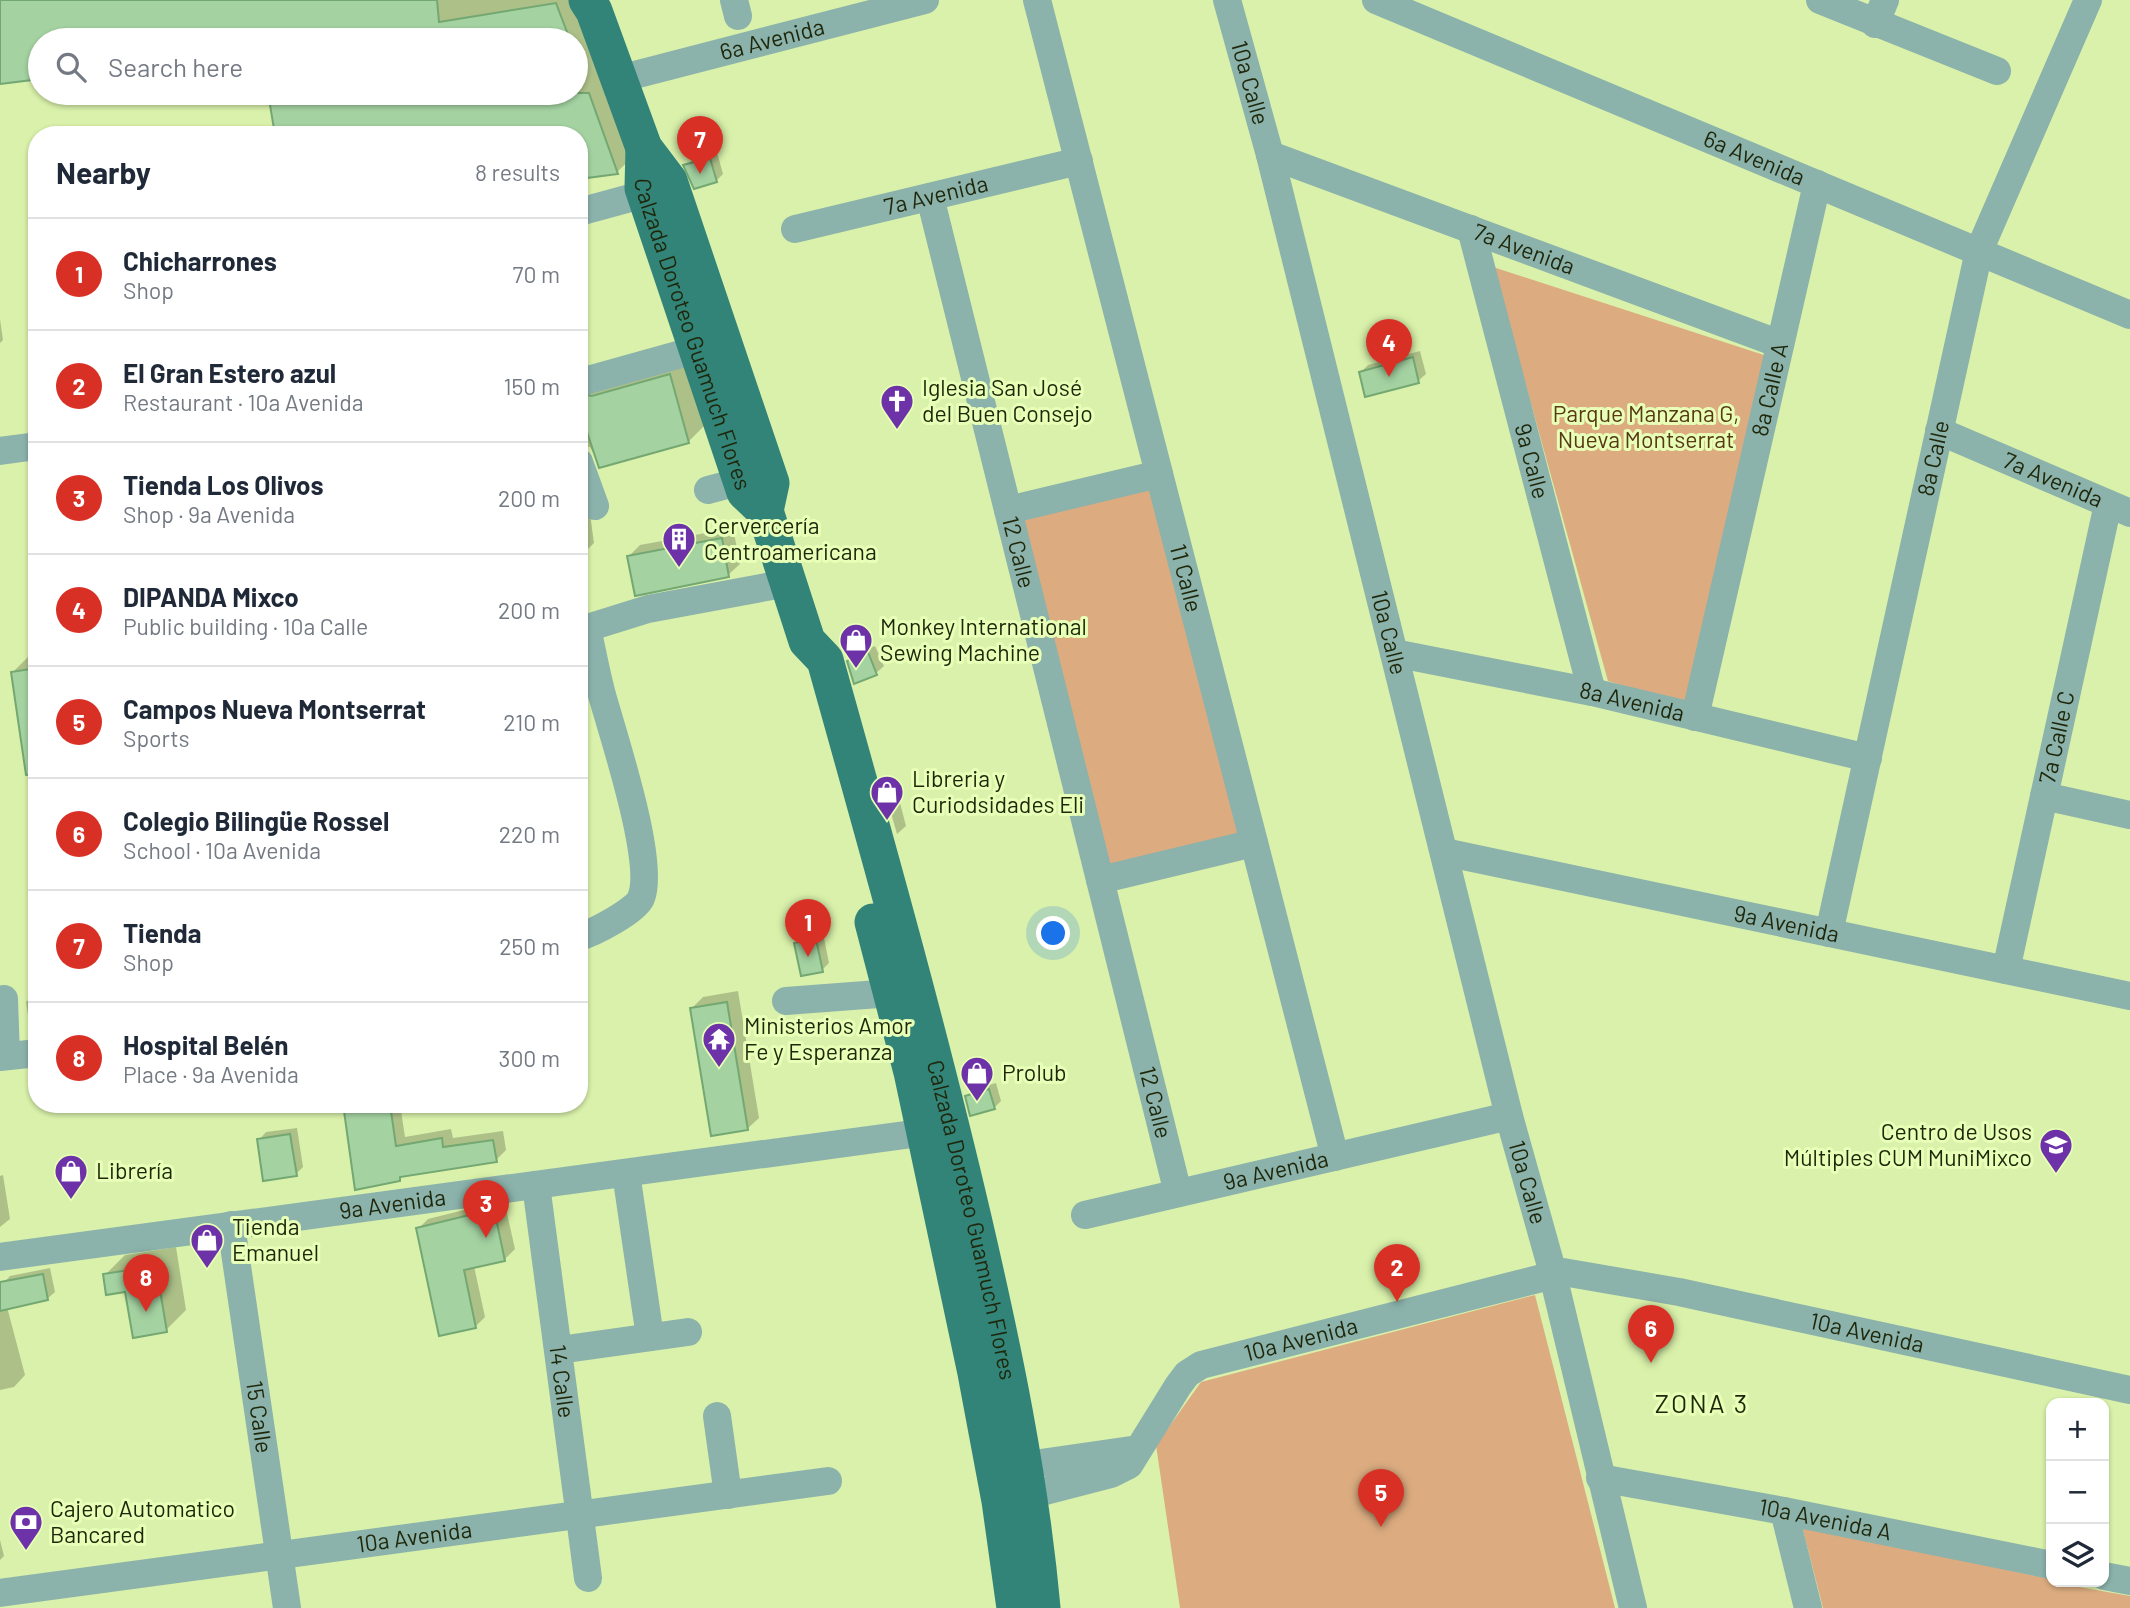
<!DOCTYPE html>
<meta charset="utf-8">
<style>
:root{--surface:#fff;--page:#f6f6f7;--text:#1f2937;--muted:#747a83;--line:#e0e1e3;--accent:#d93025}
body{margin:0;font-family:Barlow,sans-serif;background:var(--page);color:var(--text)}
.controls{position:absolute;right:21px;bottom:21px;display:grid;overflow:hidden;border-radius:14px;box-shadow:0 2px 5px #0004}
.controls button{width:63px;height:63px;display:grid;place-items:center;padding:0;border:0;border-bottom:2px solid var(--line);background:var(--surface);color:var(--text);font:35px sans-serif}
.you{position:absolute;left:1054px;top:934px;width:24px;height:24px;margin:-18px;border:5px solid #fff;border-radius:50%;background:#1a73e8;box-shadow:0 0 0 10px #1a73e833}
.badge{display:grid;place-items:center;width:46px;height:46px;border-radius:50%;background:var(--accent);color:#fff;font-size:23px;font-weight:700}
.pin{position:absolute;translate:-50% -58px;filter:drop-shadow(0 2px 4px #0008)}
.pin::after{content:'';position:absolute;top:37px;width:24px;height:21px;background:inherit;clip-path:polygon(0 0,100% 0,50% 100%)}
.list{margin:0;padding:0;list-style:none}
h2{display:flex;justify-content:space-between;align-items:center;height:91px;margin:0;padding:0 28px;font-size:30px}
h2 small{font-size:23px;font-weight:400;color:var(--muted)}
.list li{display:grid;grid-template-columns:46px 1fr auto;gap:21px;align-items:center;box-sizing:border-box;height:112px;padding:0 28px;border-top:2px solid var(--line)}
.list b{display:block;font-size:26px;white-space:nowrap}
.list p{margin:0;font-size:23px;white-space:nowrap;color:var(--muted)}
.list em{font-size:23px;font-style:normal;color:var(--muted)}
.icon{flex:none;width:38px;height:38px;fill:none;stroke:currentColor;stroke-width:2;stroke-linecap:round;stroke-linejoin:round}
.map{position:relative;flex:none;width:2130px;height:1608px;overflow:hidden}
.search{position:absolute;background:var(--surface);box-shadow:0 2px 5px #0004;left:28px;top:28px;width:560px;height:77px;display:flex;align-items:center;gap:18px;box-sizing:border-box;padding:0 24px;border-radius:38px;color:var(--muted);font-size:26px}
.panel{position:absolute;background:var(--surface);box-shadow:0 2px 5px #0004;left:28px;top:126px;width:560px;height:987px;border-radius:28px}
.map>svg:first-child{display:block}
.green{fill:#dcac80}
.shadow{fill:#0003}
.building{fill:#a4d2a1;stroke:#74a872;stroke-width:2}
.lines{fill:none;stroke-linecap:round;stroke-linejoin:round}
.minor{stroke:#8bb2ab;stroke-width:28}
.major{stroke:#328479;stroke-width:37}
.labels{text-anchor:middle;stroke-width:6;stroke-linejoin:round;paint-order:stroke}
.street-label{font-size:23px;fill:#1f270a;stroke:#e7ffb7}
.poi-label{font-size:23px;fill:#1f270a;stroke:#e7ffb7;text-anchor:start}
.park-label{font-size:23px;fill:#593815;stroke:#e7ffb7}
.quarter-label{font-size:26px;letter-spacing:2px;fill:#1f270a;stroke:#e7ffb7}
</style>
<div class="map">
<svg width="2130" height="1608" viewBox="0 0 2130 1608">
<rect width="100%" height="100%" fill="#d9f1aa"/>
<g class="green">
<path d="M1493 267 1767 356 1695 707 1608 681Z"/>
<path d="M1155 482 1246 839 1105 873 1017 516Z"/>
<path d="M1535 1295 1615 1608H1180L1156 1445 1201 1382Z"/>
<path d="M1802 1526 2051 1579V1582L2130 1596V1608H1823Z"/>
</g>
<g class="shadow">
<path d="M0 0H583L638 152 617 172 579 135H276L269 93H576V40H40V77L0 82Z"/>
<path d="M717 152 723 174 716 181 686 166 693 159Z"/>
<path d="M0 319 3 340 0 343Z"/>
<path d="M1420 351 1426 374 1418 381 1361 372 1368 365Z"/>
<path d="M685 360 704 426 689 441 600 466 590 447 579 445V386Z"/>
<path d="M579 456 584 470 594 543 579 558Z"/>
<path d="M733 528 740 564 728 575 629 556 640 545Z"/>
<path d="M875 646 884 666 876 673 855 682 849 661 856 654Z"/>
<path d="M37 656V834L13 672 28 657Z"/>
<path d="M899 799 906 826 897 834 889 806Z"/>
<path d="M823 933 829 963 822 970 796 944 803 937Z"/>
<path d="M738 991 759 1118 747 1129 692 1008 703 997Z"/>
<path d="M37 992V1036L31 1035 26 1002Z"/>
<path d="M996 1083 1001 1101 994 1108 967 1096 974 1089Z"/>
<path d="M345 1104H400L405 1137 451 1129 453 1138 503 1131 506 1150 496 1160 404 1175 400 1179Z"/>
<path d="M297 1128 303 1167 296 1174 259 1140 266 1132Z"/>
<path d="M3 1175 10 1219 0 1227V1176Z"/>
<path d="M504 1200 515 1249 505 1259 474 1266 485 1317 475 1327 418 1229 428 1219Z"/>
<path d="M176 1247 186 1310 166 1330 126 1290 105 1275 125 1255Z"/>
<path d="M50 1268 55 1292 47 1299 7 1307 25 1375 14 1387 0 1390V1287L10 1276Z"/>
<path d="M0 1540 4 1556 0 1560Z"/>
</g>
<g class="building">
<path d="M0 0H437L439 22 556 3 570 40H40V79L0 84Z"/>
<path d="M268 93H589L618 174 579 179V135H275Z"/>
<path d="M710 158 717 182 694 189 683 165Z"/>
<path d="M1413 357 1419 383 1365 397 1359 372Z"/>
<path d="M670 374 689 443 599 468 579 408V394L592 396Z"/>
<path d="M722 538 729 577 635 596 627 556Z"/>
<path d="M868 652 877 675 854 684 847 661Z"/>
<path d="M37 668V774L26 775 11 672Z"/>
<path d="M816 939 823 972 801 976 794 943Z"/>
<path d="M727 1002 748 1130 711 1136 690 1008Z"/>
<path d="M989 1089 995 1109 970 1116 965 1096Z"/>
<path d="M343 1104H390L396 1146 442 1138 443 1147 493 1140 497 1162 400 1177V1181L355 1190Z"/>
<path d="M290 1134 297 1176 263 1181 257 1139Z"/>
<path d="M494 1209 505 1261 464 1270 476 1328 439 1336 416 1228Z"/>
<path d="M156 1266 167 1332 133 1338 125 1292 106 1295 103 1274Z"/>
<path d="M43 1274 48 1300 0 1311V1282Z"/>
</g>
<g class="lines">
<g class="minor">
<path d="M734 0 738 16"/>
<path id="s1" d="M1037 0 1335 1157"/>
<path id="s2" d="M1227 0 1270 155 1509 1116 1551 1266"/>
<path id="s3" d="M1376 0 2130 315"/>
<path d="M1820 0 1997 71"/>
<path d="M1875 24 1885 0"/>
<path id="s4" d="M619 79 925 0"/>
<path id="s5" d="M1270 155 1780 344"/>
<path id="s6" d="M930 197 1178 1193"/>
<path d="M579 212 645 194"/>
<path id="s7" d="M795 229 1079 161"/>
<path id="s8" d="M1471 229 1592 692"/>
<path d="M588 380 699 349"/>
<path id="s9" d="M1939 431 2130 513"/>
<path d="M0 451 37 446"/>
<path d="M579 462 595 506"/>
<path d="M708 490 742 481"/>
<path d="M1008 510 1159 474"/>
<path id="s10" d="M1394 653 1592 692 1868 758"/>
<path id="s11" d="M1695 717 1817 184"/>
<path d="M2044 796 2130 815"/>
<path id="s12" d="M1444 852 2130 996"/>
<path d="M1100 880 1254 843"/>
<path id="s13" d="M1829 933 1979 251 2088 0"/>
<path d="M579 937C593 933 636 911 641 898 656 863 613 735 602 695 596 673 592 650 587 628L648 609 788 583"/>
<path id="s14" d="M2006 970 2108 504"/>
<path d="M4 999 6 1056"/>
<path d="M786 1001 892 993"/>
<path d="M0 1057 37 1053"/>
<path d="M626 1173 650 1337"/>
<path id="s15" d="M536 1185 588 1578"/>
<path id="s16" d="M1085 1215 1509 1116"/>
<path id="s17" d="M231 1225 287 1608"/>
<path id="s18" d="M0 1257 942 1130"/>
<path id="s19" d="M1563 1272 1679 1292 2130 1390"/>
<path d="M1556 1288 1633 1608"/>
<path d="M559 1350 688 1332"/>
<path d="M717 1416 728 1495"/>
<path d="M1006 1468 1138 1449"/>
<path id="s20" d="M1600 1478 1784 1511 2051 1565"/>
<path id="s21" d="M1010 1500 1111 1474 1129 1465 1178 1386 1187 1374 1201 1365 1542 1278"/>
<path d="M1784 1511 1808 1608"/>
<path d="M2104 1576 2130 1581"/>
<path id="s22" d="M0 1593 828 1481"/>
</g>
<g class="major">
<path d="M587 0 594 11 644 148 669 181 771 483 765 511"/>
<path id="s23" d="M644 148 643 188 745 492 765 511 807 641 825 660C877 846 929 1030 973 1218 1003 1347 1030 1475 1042 1608"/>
<path d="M873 922 912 1072 976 1373 1000 1501 1015 1608"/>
</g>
</g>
<defs>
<symbol id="church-pin" viewBox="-11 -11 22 30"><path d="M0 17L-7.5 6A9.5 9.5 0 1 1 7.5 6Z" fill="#6e32a8" stroke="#e7ffb7"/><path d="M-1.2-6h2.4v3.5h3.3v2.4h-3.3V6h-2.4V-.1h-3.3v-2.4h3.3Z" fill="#fff"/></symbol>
<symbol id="building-pin" viewBox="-11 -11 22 30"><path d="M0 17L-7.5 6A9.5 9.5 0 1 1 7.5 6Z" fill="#6e32a8" stroke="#e7ffb7"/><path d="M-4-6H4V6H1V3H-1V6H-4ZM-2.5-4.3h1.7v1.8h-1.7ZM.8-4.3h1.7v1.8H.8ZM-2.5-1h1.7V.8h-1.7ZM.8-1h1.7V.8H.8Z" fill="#fff"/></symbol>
<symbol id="shop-pin" viewBox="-11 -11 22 30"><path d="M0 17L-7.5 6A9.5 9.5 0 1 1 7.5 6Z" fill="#6e32a8" stroke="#e7ffb7"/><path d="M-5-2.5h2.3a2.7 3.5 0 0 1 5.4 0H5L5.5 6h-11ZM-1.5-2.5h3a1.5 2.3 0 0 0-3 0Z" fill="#fff"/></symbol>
<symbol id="temple-pin" viewBox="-11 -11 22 30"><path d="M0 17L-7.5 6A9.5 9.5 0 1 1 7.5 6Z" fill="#6e32a8" stroke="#e7ffb7"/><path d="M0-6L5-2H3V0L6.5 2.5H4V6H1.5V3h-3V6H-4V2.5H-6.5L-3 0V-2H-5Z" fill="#fff"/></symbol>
<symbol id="school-pin" viewBox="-11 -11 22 30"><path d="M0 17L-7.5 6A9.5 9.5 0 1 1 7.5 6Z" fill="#6e32a8" stroke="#e7ffb7"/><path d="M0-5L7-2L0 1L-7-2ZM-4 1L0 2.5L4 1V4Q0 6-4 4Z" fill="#fff"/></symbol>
<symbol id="bank-pin" viewBox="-11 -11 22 30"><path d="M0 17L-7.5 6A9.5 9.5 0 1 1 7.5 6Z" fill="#6e32a8" stroke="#e7ffb7"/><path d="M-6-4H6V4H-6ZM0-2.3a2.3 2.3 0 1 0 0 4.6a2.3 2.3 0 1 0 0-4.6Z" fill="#fff"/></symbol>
</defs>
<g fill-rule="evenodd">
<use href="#church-pin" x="878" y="382" width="38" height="52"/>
<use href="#building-pin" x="660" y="520" width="38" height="52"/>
<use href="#shop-pin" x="837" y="621" width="38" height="52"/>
<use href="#shop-pin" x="868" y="773" width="38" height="52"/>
<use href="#temple-pin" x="700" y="1020" width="38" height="52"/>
<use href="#shop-pin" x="958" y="1054" width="38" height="52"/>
<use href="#school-pin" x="2037" y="1126" width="38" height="52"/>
<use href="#shop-pin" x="52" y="1152" width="38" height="52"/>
<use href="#shop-pin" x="188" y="1221" width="38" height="52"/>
<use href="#bank-pin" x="7" y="1503" width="38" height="52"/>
</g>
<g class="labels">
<g class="street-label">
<text dy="8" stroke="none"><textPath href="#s4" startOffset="158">6a Avenida</textPath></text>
<text dy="8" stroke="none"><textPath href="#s2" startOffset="86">10a Calle</textPath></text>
<text dy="8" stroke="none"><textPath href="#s3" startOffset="410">6a Avenida</textPath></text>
<text dy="8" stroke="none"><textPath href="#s7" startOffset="145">7a Avenida</textPath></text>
<text dy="8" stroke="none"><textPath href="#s5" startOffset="271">7a Avenida</textPath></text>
<text dy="8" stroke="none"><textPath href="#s23" startOffset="194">Calzada Doroteo Guamuch Flores</textPath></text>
<text dy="8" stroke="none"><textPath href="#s11" startOffset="336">8a Calle A</textPath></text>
<text dy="8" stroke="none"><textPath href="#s13" startOffset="486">8a Calle</textPath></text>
<text dy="8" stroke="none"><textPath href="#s8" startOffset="240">9a Calle</textPath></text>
<text dy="8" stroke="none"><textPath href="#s9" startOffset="124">7a Avenida</textPath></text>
<text dy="8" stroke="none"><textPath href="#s6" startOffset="366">12 Calle</textPath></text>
<text dy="8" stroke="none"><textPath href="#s1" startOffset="597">11 Calle</textPath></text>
<text dy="8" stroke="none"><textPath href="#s2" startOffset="653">10a Calle</textPath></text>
<text dy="8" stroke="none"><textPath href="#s10" startOffset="243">8a Avenida</textPath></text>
<text dy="8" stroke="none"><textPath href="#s14" startOffset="238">7a Calle C</textPath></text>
<text dy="8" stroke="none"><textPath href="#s12" startOffset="350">9a Avenida</textPath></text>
<text dy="8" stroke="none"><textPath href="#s6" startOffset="933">12 Calle</textPath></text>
<text dy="8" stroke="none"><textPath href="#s16" startOffset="196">9a Avenida</textPath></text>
<text dy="8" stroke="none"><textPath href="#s2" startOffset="1220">10a Calle</textPath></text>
<text dy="8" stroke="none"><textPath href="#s18" startOffset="396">9a Avenida</textPath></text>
<text dy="8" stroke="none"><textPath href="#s23" startOffset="1130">Calzada Doroteo Guamuch Flores</textPath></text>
<text dy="8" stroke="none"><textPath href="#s19" startOffset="310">10a Avenida</textPath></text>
<text dy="8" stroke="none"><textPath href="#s21" startOffset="352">10a Avenida</textPath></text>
<text dy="8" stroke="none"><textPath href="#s15" startOffset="198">14 Calle</textPath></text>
<text dy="8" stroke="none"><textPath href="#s17" startOffset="194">15 Calle</textPath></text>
<text dy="8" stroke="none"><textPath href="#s20" startOffset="229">10a Avenida A</textPath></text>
<text dy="8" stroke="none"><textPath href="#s22" startOffset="418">10a Avenida</textPath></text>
</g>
<g class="poi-label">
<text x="922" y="396">Iglesia San José<tspan x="922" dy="26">del Buen Consejo</tspan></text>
<text x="704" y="534">Cervercería<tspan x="704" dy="26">Centroamericana</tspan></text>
<text x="880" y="635">Monkey International<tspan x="880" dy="26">Sewing Machine</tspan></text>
<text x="912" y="787">Libreria y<tspan x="912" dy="26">Curiodsidades Eli</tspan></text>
<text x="744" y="1034">Ministerios Amor<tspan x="744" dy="26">Fe y Esperanza</tspan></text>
<text x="1002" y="1081">Prolub</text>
<text x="2032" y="1140" text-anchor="end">Centro de Usos<tspan x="2032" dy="26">Múltiples CUM MuniMixco</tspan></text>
<text x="96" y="1179">Librería</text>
<text x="232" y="1235">Tienda<tspan x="232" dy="26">Emanuel</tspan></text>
<text x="50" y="1517">Cajero Automatico<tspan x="50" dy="26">Bancared</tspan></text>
</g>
<g class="park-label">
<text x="1646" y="422">Parque Manzana G,<tspan x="1646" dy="26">Nueva Montserrat</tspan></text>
</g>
<g class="quarter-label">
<text x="1702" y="1413">ZONA 3</text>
</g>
</g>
</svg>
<div class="controls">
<button>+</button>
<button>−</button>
<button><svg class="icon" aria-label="layers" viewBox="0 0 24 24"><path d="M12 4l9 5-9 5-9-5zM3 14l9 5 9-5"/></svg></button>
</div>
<div class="you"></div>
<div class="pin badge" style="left:808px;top:957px">1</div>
<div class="pin badge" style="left:1397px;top:1302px">2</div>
<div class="pin badge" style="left:486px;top:1238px">3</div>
<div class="pin badge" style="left:1389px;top:377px">4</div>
<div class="pin badge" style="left:1381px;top:1527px">5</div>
<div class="pin badge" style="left:1651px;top:1363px">6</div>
<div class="pin badge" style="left:700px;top:174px">7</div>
<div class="pin badge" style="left:146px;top:1312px">8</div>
<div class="search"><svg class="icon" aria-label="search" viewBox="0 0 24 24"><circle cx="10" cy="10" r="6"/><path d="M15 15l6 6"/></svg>Search here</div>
<section class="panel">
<h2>Nearby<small>8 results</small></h2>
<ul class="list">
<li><span class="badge">1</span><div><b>Chicharrones</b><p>Shop</p></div><em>70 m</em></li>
<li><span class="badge">2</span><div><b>El Gran Estero azul</b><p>Restaurant · 10a Avenida</p></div><em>150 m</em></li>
<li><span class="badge">3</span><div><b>Tienda Los Olivos</b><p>Shop · 9a Avenida</p></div><em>200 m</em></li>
<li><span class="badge">4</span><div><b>DIPANDA Mixco</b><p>Public building · 10a Calle</p></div><em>200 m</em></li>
<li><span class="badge">5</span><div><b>Campos Nueva Montserrat</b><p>Sports</p></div><em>210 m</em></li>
<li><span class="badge">6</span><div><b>Colegio Bilingüe Rossel</b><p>School · 10a Avenida</p></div><em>220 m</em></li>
<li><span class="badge">7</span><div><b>Tienda</b><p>Shop</p></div><em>250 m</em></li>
<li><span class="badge">8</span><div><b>Hospital Belén</b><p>Place · 9a Avenida</p></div><em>300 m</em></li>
</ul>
</section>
</div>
